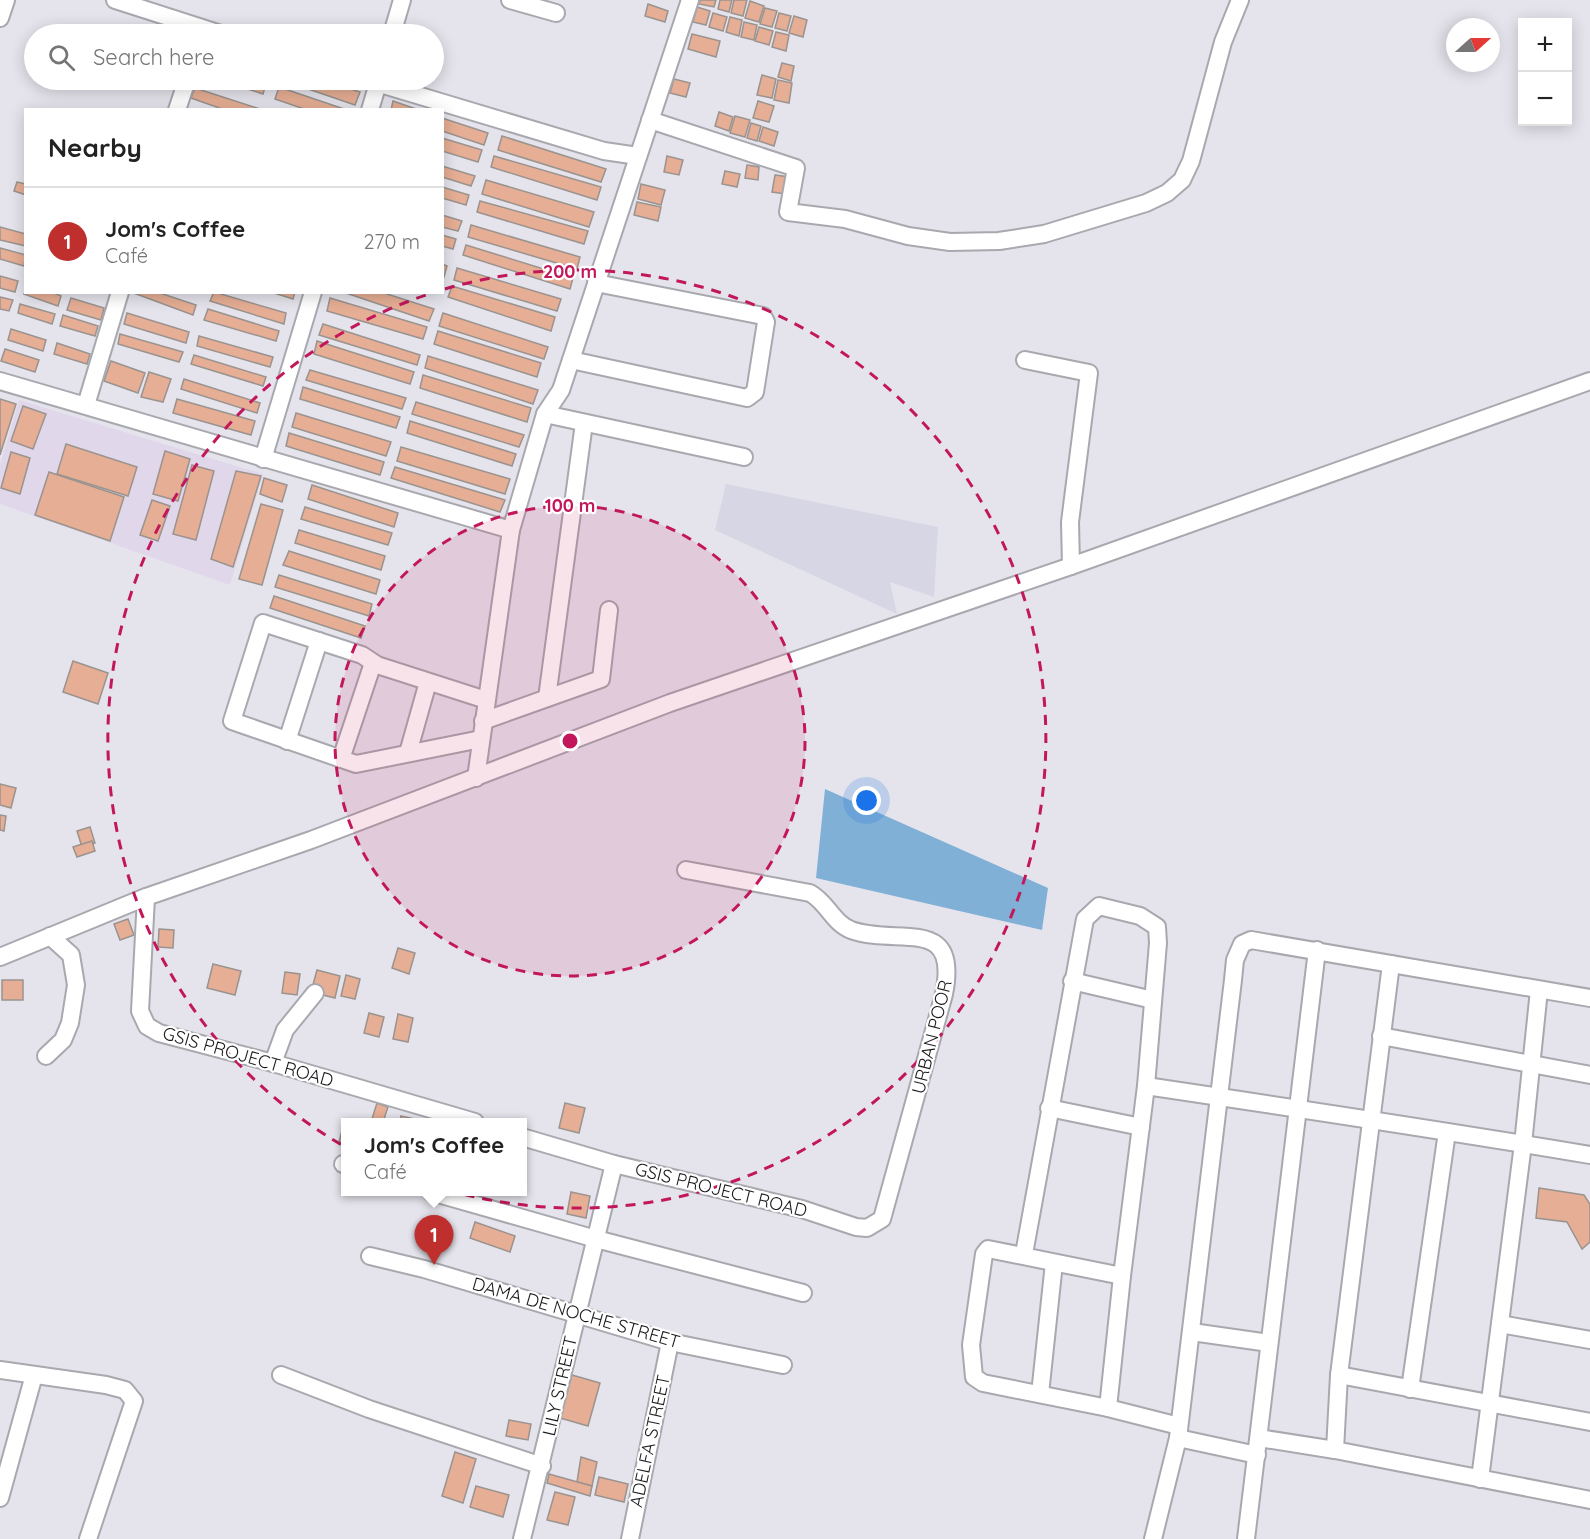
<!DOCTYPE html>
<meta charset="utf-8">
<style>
:root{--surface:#fff;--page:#f6f6f6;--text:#222;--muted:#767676;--line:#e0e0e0;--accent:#be2f2e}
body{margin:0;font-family:Quicksand,sans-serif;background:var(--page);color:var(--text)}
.controls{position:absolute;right:18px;top:18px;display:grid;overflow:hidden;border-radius:0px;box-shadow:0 3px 15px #0003}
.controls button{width:54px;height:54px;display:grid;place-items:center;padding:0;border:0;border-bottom:2px solid var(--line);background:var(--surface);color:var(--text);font:30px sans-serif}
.compass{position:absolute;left:1446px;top:18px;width:54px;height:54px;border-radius:50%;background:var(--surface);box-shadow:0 3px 15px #0003;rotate:69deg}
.you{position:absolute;left:867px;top:801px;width:21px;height:21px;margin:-15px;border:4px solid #fff;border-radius:50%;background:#1a73e8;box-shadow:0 0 0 9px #1a73e833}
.badge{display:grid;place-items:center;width:39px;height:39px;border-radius:50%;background:var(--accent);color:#fff;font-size:20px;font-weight:700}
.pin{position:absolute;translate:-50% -50px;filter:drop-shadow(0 2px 3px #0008)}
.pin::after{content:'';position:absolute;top:32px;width:21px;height:18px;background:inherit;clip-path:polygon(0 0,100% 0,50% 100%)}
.popup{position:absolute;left:341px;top:1118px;width:186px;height:78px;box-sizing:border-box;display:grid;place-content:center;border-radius:0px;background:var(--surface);filter:drop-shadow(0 2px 4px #0005);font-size:20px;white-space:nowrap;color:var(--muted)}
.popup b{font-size:22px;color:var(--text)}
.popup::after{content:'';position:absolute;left:50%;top:100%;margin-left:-12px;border:12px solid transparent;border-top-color:var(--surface)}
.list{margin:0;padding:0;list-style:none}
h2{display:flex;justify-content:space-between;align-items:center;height:78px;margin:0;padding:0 24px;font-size:26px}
h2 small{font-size:20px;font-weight:400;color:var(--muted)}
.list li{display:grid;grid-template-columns:39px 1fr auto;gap:18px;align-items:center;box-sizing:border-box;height:108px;padding:0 24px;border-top:2px solid var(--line)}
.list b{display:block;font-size:22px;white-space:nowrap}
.list p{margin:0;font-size:20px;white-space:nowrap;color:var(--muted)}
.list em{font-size:20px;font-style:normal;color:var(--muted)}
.icon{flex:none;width:33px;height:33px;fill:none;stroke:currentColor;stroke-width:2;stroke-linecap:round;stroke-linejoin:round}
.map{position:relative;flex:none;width:1590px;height:1539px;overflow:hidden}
.search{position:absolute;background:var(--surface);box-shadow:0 3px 15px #0003;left:24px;top:24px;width:420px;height:66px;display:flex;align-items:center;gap:15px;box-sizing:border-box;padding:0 21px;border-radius:33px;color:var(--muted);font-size:22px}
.panel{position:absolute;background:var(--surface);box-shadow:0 3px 15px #0003;left:24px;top:108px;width:420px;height:186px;border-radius:0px}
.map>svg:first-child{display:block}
.built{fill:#d7d6e5}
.education{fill:#e1d7eb}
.water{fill:#80b0d6}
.building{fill:#e6ae94;stroke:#9a938f;stroke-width:1.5}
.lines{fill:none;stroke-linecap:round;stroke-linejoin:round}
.minor-casing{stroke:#a8a8af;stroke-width:20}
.minor{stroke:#fff;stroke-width:16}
.ring{fill:none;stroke:#c2185b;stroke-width:3;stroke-dasharray:10 8}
.labels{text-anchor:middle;stroke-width:4.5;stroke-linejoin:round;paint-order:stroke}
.street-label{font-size:18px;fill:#19191c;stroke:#fff}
.centre{fill:#c2185b;stroke:#fff;stroke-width:3}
.ring-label{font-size:18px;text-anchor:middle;font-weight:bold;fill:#c2185b;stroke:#fff;stroke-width:4.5;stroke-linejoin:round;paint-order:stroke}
</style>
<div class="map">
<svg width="1590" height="1539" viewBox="0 0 1590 1539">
<rect width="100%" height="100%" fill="#e5e4ec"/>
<path class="built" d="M726 484 938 527 934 597 890 582 897 614 715 530Z"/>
<path class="education" d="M19 400 263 474 230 585 0 504V465Z"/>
<path class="water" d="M825 789 1048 888 1042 930 816 878Z"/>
<g class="building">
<path d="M700 0H716L714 7 699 4Z"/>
<path d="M720 0H732L729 12 718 9Z"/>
<path d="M734 0H747L743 16 731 13Z"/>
<path d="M750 1 764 6 759 22 745 18Z"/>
<path d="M648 4 668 11 665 22 645 16Z"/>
<path d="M697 7 710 11 706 25 693 22Z"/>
<path d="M765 8 777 11 772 27 760 24Z"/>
<path d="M713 13 727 17 723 31 709 27Z"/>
<path d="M779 13 791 16 787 31 775 28Z"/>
<path d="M794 16 807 20 803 37 789 33Z"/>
<path d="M730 17 742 20 739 36 726 32Z"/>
<path d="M744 22 757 25 754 40 741 37Z"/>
<path d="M759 27 773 31 769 45 755 41Z"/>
<path d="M776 32 789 35 786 51 772 47Z"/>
<path d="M692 34 720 41 716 57 688 49Z"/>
<path d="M782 63 794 66 791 81 778 77Z"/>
<path d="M762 75 776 79 772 98 757 95Z"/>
<path d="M674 79 690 83 686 97 670 93Z"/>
<path d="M220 80H253L266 84 263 94Z"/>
<path d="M282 80H321L360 92 355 105Z"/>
<path d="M778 80 792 83 789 103 774 100Z"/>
<path d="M279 87 347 110H307L275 99Z"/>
<path d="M195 88 260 109V110H225L191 98Z"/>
<path d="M393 101 419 110H391Z"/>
<path d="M758 101 774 106 769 122 753 118Z"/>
<path d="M719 112 733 117 729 131 715 126Z"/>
<path d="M735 116 750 120 745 137 730 133Z"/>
<path d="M442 118 488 133 484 145 442 131Z"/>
<path d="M751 123 761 126 757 141 747 138Z"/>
<path d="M763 127 778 132 774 146 759 141Z"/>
<path d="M502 136 606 169 601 182 498 150Z"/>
<path d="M442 138 482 150 478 162 442 151Z"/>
<path d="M494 156 601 187 597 200 491 167Z"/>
<path d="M667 156 683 160 679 175 664 172Z"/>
<path d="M747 165 759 167 758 180 745 178Z"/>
<path d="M442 166 475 176 471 186 442 177Z"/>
<path d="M725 171 740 174 737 187 722 184Z"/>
<path d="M775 175 789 177 786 194 772 192Z"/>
<path d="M486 180 594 212 589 227 482 194Z"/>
<path d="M17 182 26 184V195L14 191Z"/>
<path d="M641 184 665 190 661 205 638 199Z"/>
<path d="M442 187 469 195 466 205 442 198Z"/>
<path d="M480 201 588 231 584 244 477 212Z"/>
<path d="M637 202 661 207 658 221 634 215Z"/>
<path d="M442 215 462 221 458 231 442 227Z"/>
<path d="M471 225 580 257 577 269 468 237Z"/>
<path d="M0 227 26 234V246L0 240Z"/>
<path d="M442 235 456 239 453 249 442 246Z"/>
<path d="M466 245 573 278 570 289 463 255Z"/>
<path d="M0 248 26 255 24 266 0 259Z"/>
<path d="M442 264 447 266 444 277 442 276Z"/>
<path d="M457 268 561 299 557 311 454 280Z"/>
<path d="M0 276 18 281 15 292 0 288Z"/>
<path d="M452 286 555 317 551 331 448 297Z"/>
<path d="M26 290V292H52L61 296 58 306 24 294Z"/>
<path d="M131 292H157L196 305 193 315Z"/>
<path d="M214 292 286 313 284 324 210 301Z"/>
<path d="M271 292H295L293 299Z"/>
<path d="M343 292H381L434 309 429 321Z"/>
<path d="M0 297 13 300 9 311 0 309Z"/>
<path d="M71 298 104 308 101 320 67 310Z"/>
<path d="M330 298 427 327 423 339 327 311Z"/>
<path d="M20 304 55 314 52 324 18 313Z"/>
<path d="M208 309 279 331 276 341 204 320Z"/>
<path d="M127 313 189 332 186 343 124 324Z"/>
<path d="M443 313 548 347 544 359 439 326Z"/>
<path d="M63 315 98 326 95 336 60 326Z"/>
<path d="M323 324 420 355 417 365 319 335Z"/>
<path d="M11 329 46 340 43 351 8 340Z"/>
<path d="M438 331 541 363 537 377 434 344Z"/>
<path d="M120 334 183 352 179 362 118 344Z"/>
<path d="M199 336 273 357 270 367 197 346Z"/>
<path d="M317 341 414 372 410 384 314 354Z"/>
<path d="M57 343 90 354 87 364 54 354Z"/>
<path d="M5 349 39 360 35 372 1 361Z"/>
<path d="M194 355 266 377 263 386 191 364Z"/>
<path d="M428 356 538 390 533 404 425 368Z"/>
<path d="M111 361 145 373 138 393 104 381Z"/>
<path d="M310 370 406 398 402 409 306 380Z"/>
<path d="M149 372 171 379 163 402 141 397Z"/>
<path d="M423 375 531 408 527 422 420 388Z"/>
<path d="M184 379 260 403 257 413 181 389Z"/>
<path d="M303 387 400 417 396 428 300 399Z"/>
<path d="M0 399 16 404 0 455Z"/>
<path d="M177 399 255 421 251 435 173 413Z"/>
<path d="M416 402 524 435 519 447 412 414Z"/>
<path d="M23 406 46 414 33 449 11 441Z"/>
<path d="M296 413 391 442 386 456 292 427Z"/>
<path d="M410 421 516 454 512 466 407 433Z"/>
<path d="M289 433 384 462 380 475 286 446Z"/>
<path d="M66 444 137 467 128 496 57 474Z"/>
<path d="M401 447 510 479 505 494 397 461Z"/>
<path d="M165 451 190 459 178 501 153 494Z"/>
<path d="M11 452 30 458 20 494 1 488Z"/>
<path d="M192 465 214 471 196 540 173 534Z"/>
<path d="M395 467 505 500 500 512 391 478Z"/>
<path d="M236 471 261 476 233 567 211 559Z"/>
<path d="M49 472 124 497 110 541 35 515Z"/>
<path d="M264 478 287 485 282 502 260 494Z"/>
<path d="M312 485 398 513 394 527 308 499Z"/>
<path d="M152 500 170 506 158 541 140 535Z"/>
<path d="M261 504 283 510 262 585 239 579Z"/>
<path d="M305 507 392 533 388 545 301 519Z"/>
<path d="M299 530 385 556 381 570 295 543Z"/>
<path d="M289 551 380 580 376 594 283 565Z"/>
<path d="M279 575 372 604 369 616 275 587Z"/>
<path d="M274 596 365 626 361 638 270 608Z"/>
<path d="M73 661 108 673 98 704 63 692Z"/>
<path d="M0 784 16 788 11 808 0 805Z"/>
<path d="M0 815 6 816 4 831 0 830Z"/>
<path d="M90 827 95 843 82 847 77 831Z"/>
<path d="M92 841 95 851 77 857 73 847Z"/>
<path d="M128 919 134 935 120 940 114 924Z"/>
<path d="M159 929 174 930 173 948 158 947Z"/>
<path d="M398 948 415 953 409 974 392 968Z"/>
<path d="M213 964 241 971 235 995 207 988Z"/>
<path d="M317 970 340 976 335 998 311 992Z"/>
<path d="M285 972 300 974 297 995 282 993Z"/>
<path d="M346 975 360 979 355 999 341 996Z"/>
<rect x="2" y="980" width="21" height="20"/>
<path d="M369 1013 384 1017 379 1037 364 1033Z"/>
<path d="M398 1014 413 1018 408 1042 393 1039Z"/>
<path d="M377 1103 388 1107 383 1122H371Z"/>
<path d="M565 1103 585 1108 579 1133 559 1128Z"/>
<path d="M401 1116 420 1120V1122H400Z"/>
<path d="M344 1123 346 1124V1144L339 1142Z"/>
<path d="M1539 1188 1584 1195 1590 1204V1242L1582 1249 1567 1222 1536 1218Z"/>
<path d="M571 1192 590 1196 586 1218 567 1214Z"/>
<path d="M475 1222 515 1236 510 1252 470 1238Z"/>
<path d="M572 1375 600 1383 588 1426 560 1418Z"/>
<path d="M509 1420 531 1424 528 1440 506 1436Z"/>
<path d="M455 1452 476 1459 463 1503 442 1496Z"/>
<path d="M581 1457 597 1462 592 1486 577 1482Z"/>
<path d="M549 1474 592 1486 590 1496 547 1483Z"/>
<path d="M599 1477 628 1484 624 1502 595 1495Z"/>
<path d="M476 1486 509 1495 503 1517 470 1507Z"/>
<path d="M555 1492 575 1497 568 1525 547 1520Z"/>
</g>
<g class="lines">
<defs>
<g id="minor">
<path d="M115 0 221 34"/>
<path d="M510 0 556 13"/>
<path d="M0 18 6 0"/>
<path d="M392 34 402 0"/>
<path d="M367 80 604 151 638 156"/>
<path d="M177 110 187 80"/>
<path d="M370 110 379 80"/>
<path d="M650 120 796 168 788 212 845 219 908 236 950 242 999 241 1044 234 1146 203 1167 193 1182 180 1191 161 1223 42 1240 0"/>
<path d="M571 360 747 398 755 392 766 322 763 316 596 283"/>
<path d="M1025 360 1089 373 1070 522 1071 566"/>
<path d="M0 381 511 530"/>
<path d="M86 405 120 292"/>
<path d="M545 414 744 457"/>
<path d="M263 459 313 292"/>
<path d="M547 698 584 423"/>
<path d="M483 721 601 679 609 610"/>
<path d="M481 739 356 764 232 721 263 623 362 655 377 665 486 700"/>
<path d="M287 741 319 641"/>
<path d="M408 753 428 682"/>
<path d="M341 759 373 663"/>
<path d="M476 778 511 530 545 414 561 390 690 0"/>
<path d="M146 897 140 1011 147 1026 159 1033 273 1063 475 1122"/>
<path d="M0 957 146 897 311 840 670 703 1071 566 1590 381"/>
<path d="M1072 981 1153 1000"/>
<path d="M1381 1036 1590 1075"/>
<path d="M46 1056 63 1040 70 1023 76 985 71 955 50 936"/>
<path d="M273 1063 285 1030 315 993"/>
<path d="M1146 1086C1294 1108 1442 1130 1590 1155"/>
<path d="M1049 1108 1141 1127"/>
<path d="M522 1137 614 1164 802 1209 856 1227 867 1228 882 1219 944 994C960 914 898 947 851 930 833 923 827 902 810 893L686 870"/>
<path d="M343 1164 346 1165"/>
<path d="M431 1192 596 1239 803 1293"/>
<path d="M1024 1254 1085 919 1099 906 1140 916 1157 927 1158 943 1146 1086 1122 1276 1108 1408"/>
<path d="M370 1256 424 1269 670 1342 783 1365"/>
<path d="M1122 1276 988 1249 984 1254 971 1345 974 1377 983 1383 1108 1408 1179 1426"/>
<path d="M1500 1324 1590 1340"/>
<path d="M1192 1332 1269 1343"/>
<path d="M0 1370 106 1385 125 1390 134 1401 88 1539"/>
<path d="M281 1375 369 1409 542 1466"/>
<path d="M1339 1375 1590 1422"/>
<path d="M1410 1389 1447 1132"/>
<path d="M1040 1394 1054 1263"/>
<path d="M1178 1438 1257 1455"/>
<path d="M1259 1438 1335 1450 1590 1500"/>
<path d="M1335 1450 1339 1375 1391 964"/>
<path d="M1480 1479 1523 1144 1539 990"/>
<path d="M0 1498 34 1375"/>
<path d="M522 1539 614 1164"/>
<path d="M630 1539 670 1342"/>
<path d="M1153 1539 1178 1438 1233 980 1235 960 1242 944 1251 940 1590 998"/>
<path d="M1246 1539 1317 950"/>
</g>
</defs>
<use href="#minor" class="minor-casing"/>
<use href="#minor" class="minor"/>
</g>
<circle cx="570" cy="741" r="235" fill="#c2185b" fill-opacity=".12"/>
<g class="ring">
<circle cx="570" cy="741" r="235"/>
<path d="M445 289A469 469 0 1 1 429 294"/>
</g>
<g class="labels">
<g class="street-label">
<text transform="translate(932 1037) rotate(-76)" y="6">URBAN POOR</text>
<text transform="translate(248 1057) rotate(16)" y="6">GSIS PROJECT ROAD</text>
<text transform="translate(721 1190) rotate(14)" y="6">GSIS PROJECT ROAD</text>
<text transform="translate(576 1313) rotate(16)" y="6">DAMA DE NOCHE STREET</text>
<text transform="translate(560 1386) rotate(-77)" y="6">LILY STREET</text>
<text transform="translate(650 1441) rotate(-78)" y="6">ADELFA STREET</text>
</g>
</g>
<circle cx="570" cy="741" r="9" class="centre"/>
<g class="ring-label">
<text x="570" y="278">200 m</text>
<text x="570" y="512">100 m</text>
</g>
</svg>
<div class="controls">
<button>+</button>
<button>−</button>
</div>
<svg class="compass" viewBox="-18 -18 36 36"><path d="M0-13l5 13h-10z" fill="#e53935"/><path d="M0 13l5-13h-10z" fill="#767676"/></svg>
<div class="you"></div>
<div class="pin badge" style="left:434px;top:1265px">1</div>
<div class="popup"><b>Jom's Coffee</b>Café</div>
<div class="search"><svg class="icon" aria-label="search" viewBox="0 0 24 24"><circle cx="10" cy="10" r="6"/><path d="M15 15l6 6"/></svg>Search here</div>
<section class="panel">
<h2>Nearby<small></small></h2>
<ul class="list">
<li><span class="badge">1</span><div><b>Jom's Coffee</b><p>Café</p></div><em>270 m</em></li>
</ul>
</section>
</div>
